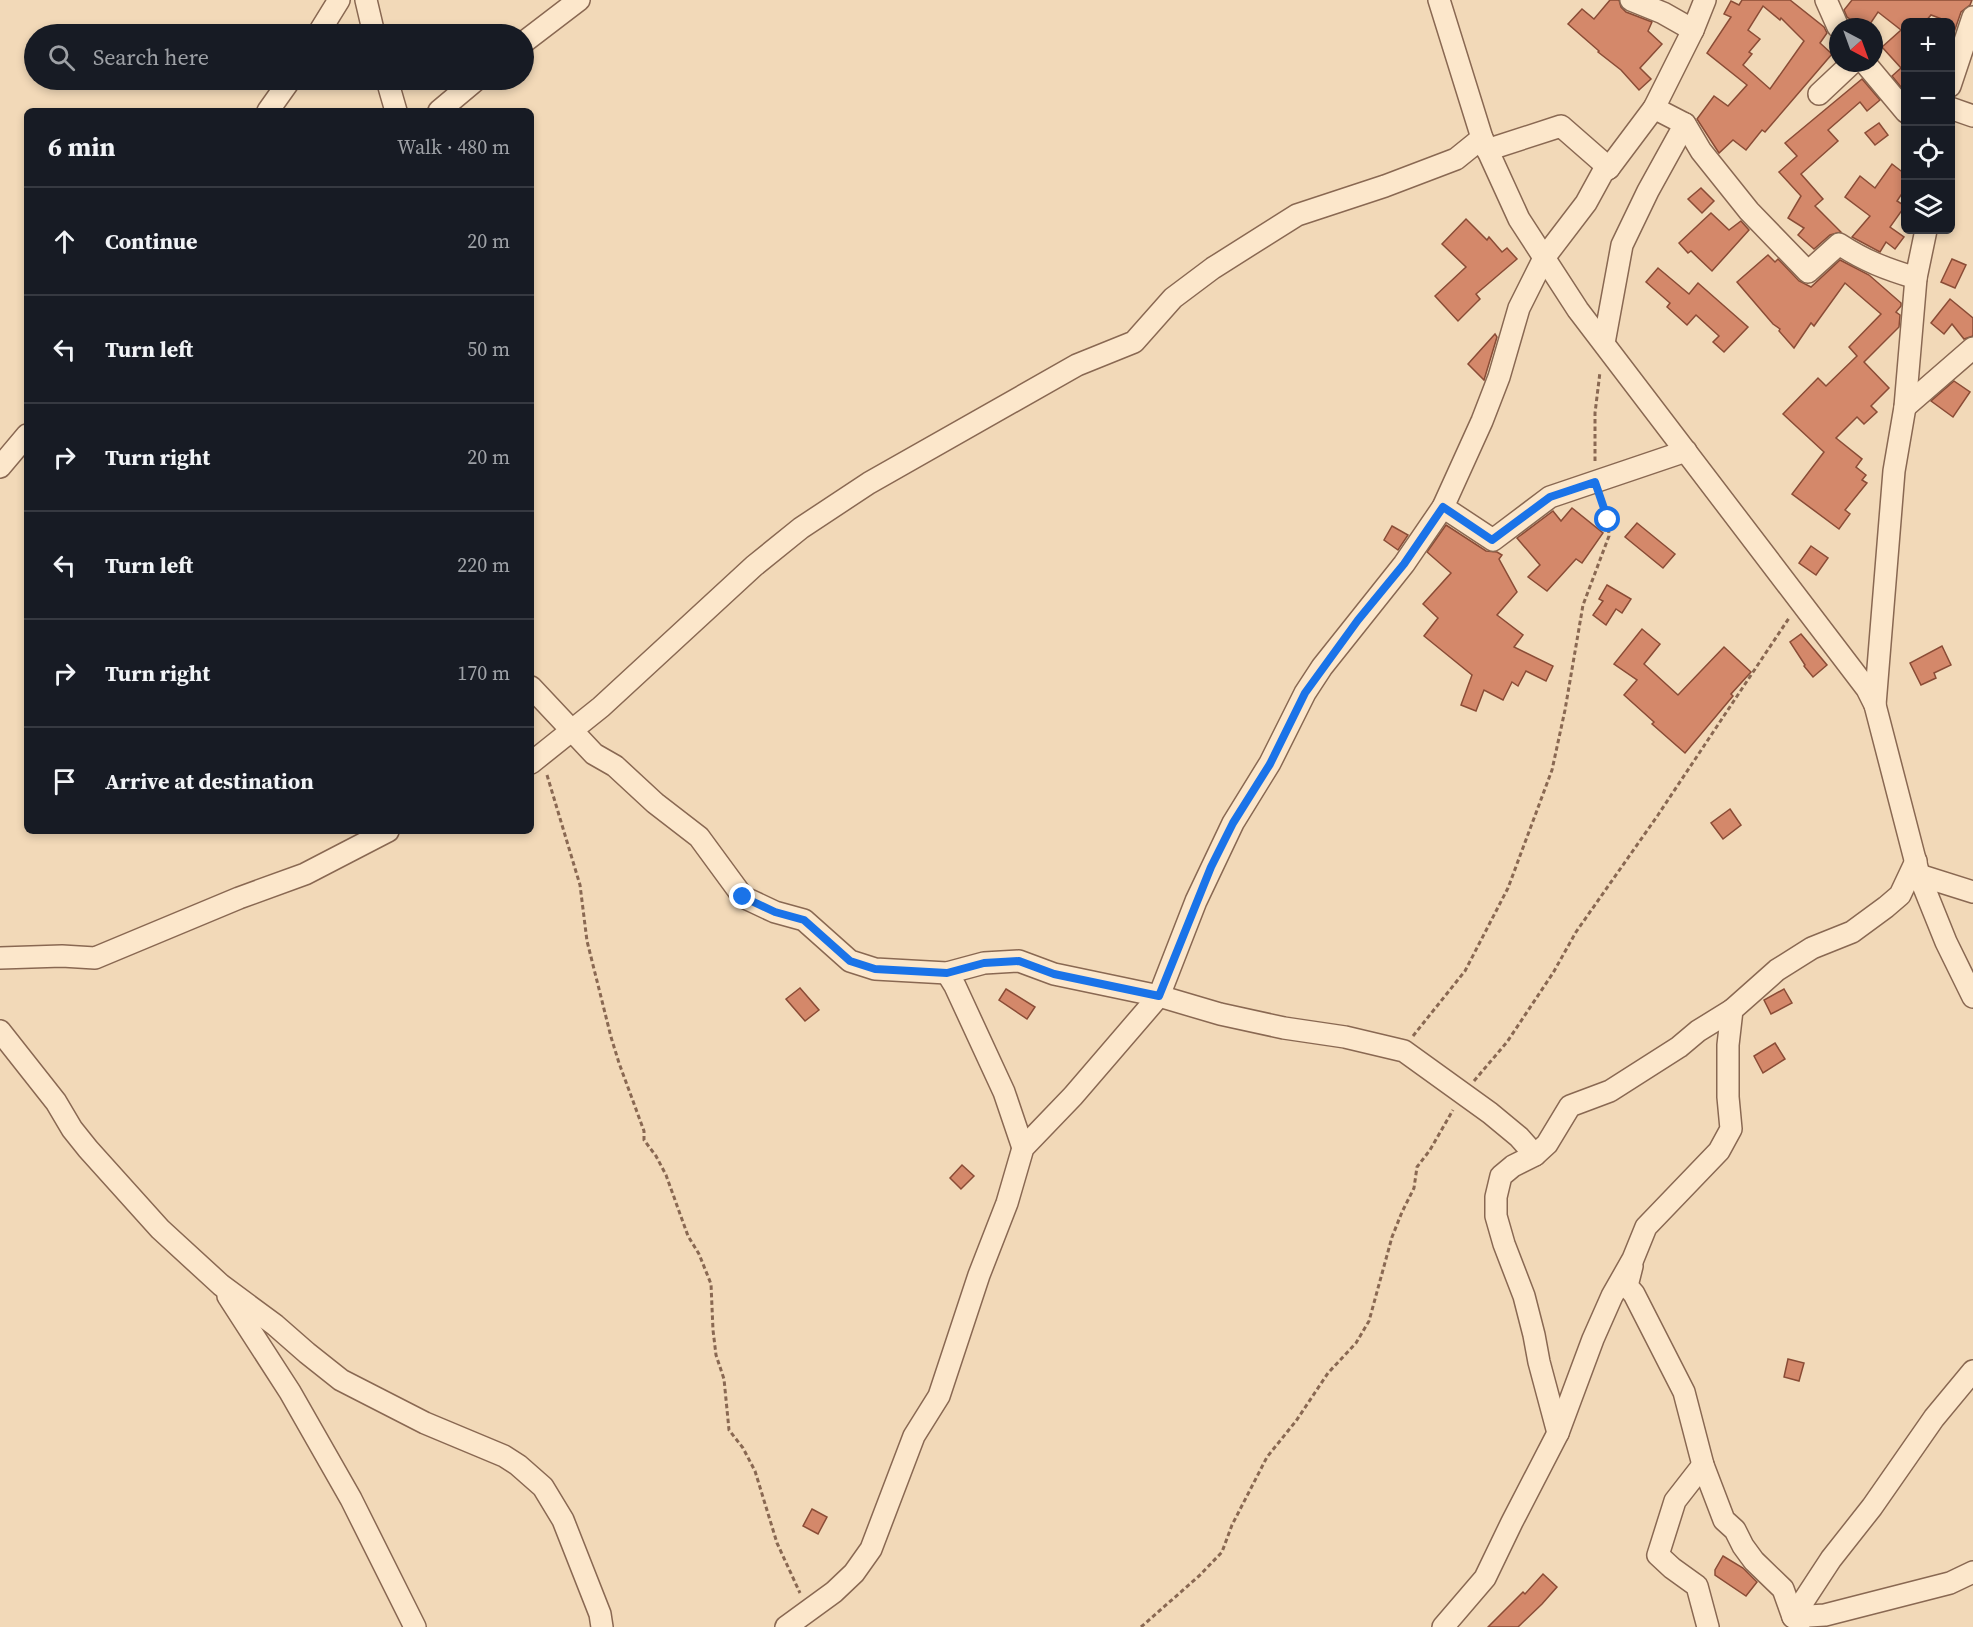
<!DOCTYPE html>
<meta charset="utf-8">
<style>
:root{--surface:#171b24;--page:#20242c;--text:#f1f3f6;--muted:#9ea1a6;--line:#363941}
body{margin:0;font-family:"Source Serif 4",serif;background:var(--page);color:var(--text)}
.controls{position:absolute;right:18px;top:18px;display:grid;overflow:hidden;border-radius:9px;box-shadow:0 3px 9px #0003}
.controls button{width:54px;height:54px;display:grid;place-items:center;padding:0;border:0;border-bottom:2px solid var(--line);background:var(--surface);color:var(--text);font:30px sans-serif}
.compass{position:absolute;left:1829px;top:18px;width:54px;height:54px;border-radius:50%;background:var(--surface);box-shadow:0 3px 9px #0003;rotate:139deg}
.stop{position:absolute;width:18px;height:18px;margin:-14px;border:4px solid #1a73e8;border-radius:50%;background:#fff}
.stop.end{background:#1a73e8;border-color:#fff;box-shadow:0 2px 6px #0008}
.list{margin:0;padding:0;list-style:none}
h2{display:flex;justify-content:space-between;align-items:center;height:78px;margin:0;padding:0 24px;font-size:26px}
h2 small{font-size:20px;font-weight:400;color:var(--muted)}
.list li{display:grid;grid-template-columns:39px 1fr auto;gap:18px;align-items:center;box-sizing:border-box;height:108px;padding:0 24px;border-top:2px solid var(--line)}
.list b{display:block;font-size:22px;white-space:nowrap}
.list em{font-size:20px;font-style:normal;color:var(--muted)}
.icon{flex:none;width:33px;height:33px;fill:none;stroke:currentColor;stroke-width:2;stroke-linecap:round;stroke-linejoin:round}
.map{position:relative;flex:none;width:1973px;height:1627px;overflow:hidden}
.search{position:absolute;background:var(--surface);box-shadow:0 3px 9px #0003;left:24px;top:24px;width:510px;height:66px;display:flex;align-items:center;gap:15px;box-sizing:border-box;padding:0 21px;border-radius:33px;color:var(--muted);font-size:22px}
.panel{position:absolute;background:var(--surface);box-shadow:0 3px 9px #0003;left:24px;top:108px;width:510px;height:726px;border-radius:9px}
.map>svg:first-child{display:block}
.building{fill:#d4886a;stroke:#8a4c36;stroke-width:1.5;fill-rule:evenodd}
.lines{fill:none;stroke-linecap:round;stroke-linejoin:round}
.minor-casing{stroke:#896852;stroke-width:24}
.path{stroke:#896852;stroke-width:3;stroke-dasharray:4.5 3;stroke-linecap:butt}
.minor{stroke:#fce7cb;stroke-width:21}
.route{stroke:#1a73e8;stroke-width:8}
</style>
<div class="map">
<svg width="1973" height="1627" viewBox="0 0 1973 1627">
<rect width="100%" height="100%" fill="#f2d9b8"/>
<g class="building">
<path d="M1610 0H1619L1621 7 1626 12 1652 22 1648 31 1662 44 1640 68 1651 79 1639 90 1621 70 1598 52 1599 51 1568 24 1582 9 1594 19Z"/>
<path d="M1742 0H1790L1824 27 1827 33 1820 43 1832 54 1765 132 1762 130 1746 150 1733 140 1719 153 1697 119 1714 96 1728 106 1747 85 1707 53 1731 17 1724 14 1731 1 1739 5ZM1763 6 1780 20 1781 18 1804 41 1770 89 1743 65 1752 54 1749 52 1760 39 1748 30Z"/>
<path d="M1852 0H1972L1970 5 1961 12 1950 44V22L1931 15 1925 22H1905V92L1892 76 1901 68 1882 47 1901 30 1878 12 1868 27H1862L1847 17 1844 10Z"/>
<path d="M1862 79 1880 100 1867 111 1860 102 1828 130 1838 141 1801 174 1823 199 1815 206 1841 232 1830 235 1814 249 1798 235 1804 228 1788 218 1801 196 1779 172 1797 156 1785 143Z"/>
<path d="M1879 123 1888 135 1875 145 1865 133Z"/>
<path d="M1892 164 1905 174V189L1897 201 1905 206 1890 227 1904 237 1895 249 1886 242 1880 252 1852 237 1870 216 1845 197 1860 176 1875 188Z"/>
<path d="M1701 188 1714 201 1702 213 1688 199Z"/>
<path d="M1711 213 1729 230 1741 221 1749 230 1712 271 1691 251 1688 253 1679 243Z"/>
<path d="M1466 219 1487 240 1489 237 1502 252 1507 248 1517 259 1476 294 1480 299 1458 321 1435 296 1466 267 1442 244Z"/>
<path d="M1768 255 1775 262 1778 259 1799 281 1811 287 1840 260 1869 275 1901 303V306L1896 312 1900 315 1899 327 1864 362 1889 388 1871 406 1877 412 1864 424 1857 417 1836 438 1862 459 1856 467 1866 475 1862 480 1867 483 1845 510 1850 514 1839 529 1792 494 1824 452 1783 414 1818 378 1826 386 1857 356 1849 347 1881 314 1845 283 1814 326 1811 323 1794 348 1779 331 1780 329 1773 324 1737 282Z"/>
<path d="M1952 259 1966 265 1955 288 1941 282Z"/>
<path d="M1658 268 1689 294 1698 283 1748 327 1724 352 1713 342 1719 336 1696 315 1687 325 1667 307 1670 303 1646 282Z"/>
<path d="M1950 299 1973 318V336L1964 339 1952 324 1944 334 1931 323Z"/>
<path d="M1495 334 1497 337 1484 380 1468 364Z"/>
<path d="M1954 381 1970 392 1953 417 1931 401Z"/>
<path d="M1572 508 1603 533 1582 563 1576 559 1547 591 1528 577 1540 565 1517 538 1553 511 1561 521Z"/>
<path d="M1637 523 1675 554 1663 568 1625 537Z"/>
<path d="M1446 525 1486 551 1497 552 1502 555 1499 559 1517 592 1497 615 1523 635 1514 647 1553 666 1546 681 1526 671 1518 686 1512 682 1503 700 1484 690 1476 711 1461 705 1472 675 1424 636 1438 618 1423 604 1451 573 1427 552Z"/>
<path d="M1392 526 1408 535 1398 550 1384 540Z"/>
<path d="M1811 546 1828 558 1816 575 1799 563Z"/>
<path d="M1607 585 1631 599 1622 613 1616 609 1606 625 1593 615 1603 601 1599 599Z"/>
<path d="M1642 629 1660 644 1644 664 1678 695 1724 647 1751 672 1731 694 1733 696 1685 753 1652 724 1654 722 1624 695 1637 680 1614 664Z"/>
<path d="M1801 634 1827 665 1813 677 1804 666 1805 665 1790 642Z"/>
<path d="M1942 646 1951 665 1934 673 1936 678 1921 685 1910 663Z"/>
<path d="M1730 809 1741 825 1723 839 1711 823Z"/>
<path d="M800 988 819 1010 805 1021 786 999Z"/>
<path d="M1006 989 1035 1007 1027 1019 999 1000Z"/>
<path d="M1784 989 1792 1003 1771 1014 1764 1000Z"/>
<path d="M1775 1043 1785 1059 1763 1073 1754 1056Z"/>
<path d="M962 1165 974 1176 961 1189 950 1178Z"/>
<path d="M1788 1359 1804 1363 1799 1381 1784 1377Z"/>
<path d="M812 1509 827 1517 818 1534 803 1526Z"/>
<path d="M1723 1556 1743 1568 1757 1582 1746 1596 1715 1575V1570Z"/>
<path d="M1543 1574 1557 1587 1542 1604 1518 1627H1488L1523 1592 1525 1594Z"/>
</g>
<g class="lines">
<defs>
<g id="minor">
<path d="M366 0 374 34"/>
<path d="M1439 0 1482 138 1519 219 1578 310 1867 689 1875 705 1919 875 1946 942 1973 997"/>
<path d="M1631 0 1663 13 1693 30"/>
<path d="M1826 0 1838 27"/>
<path d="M318 34 339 0"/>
<path d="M524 42 579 0"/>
<path d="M1865 63 1906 112"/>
<path d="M387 80 396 111"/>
<path d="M1950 86 1973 17"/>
<path d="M1819 94 1852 63"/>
<path d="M1654 108 1685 124 1701 151 1749 211 1808 272 1839 244C1865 261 1886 269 1916 278"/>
<path d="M1950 108 1973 116"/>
<path d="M268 111 290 80"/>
<path d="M439 111 476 80"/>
<path d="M1487 150 1561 126 1609 168"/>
<path d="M1604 343 1622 245 1648 191 1685 124"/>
<path d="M1905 407 1973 348"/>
<path d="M0 467 27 435"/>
<path d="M1443 507 1493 540 1550 497 1686 451"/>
<path d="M531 687 594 754 615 766 655 803 699 837 743 897 775 912 804 920 850 961 875 969 947 973 984 963 1019 961 1054 974 1159 996 1220 1014 1284 1028 1345 1037 1404 1051 1490 1113 1519 1137 1535 1155"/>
<path d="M1875 705 1894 471 1905 407 1916 278 1926 230"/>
<path d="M531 763 601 707 754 566 801 528 869 483 1077 365 1134 342 1173 298 1213 268 1297 215 1385 186 1456 159 1482 138"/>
<path d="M1919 875 1973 892"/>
<path d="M0 958 62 956 95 958 239 898 305 874 388 831"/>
<path d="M947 973 955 986 1004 1092 1023 1148"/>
<path d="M0 1031 56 1102 72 1129 88 1149 160 1229 221 1285 275 1325 307 1353 341 1380 425 1423 504 1456 518 1465 543 1487 563 1520 600 1614 602 1627"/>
<path d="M1632 1266 1627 1286 1634 1294 1684 1392 1703 1465 1724 1520 1735 1530 1743 1546 1754 1561 1783 1589 1793 1617 1825 1615 1950 1583 1973 1572"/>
<path d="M228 1296 290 1392 351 1499 415 1627"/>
<path d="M1558 1433 1539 1362 1534 1335 1524 1296 1504 1244 1496 1216V1197L1501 1176 1513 1166 1535 1155 1547 1144 1570 1106 1610 1091 1679 1047 1698 1031 1732 1010"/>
<path d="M1703 1465 1675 1501 1658 1555 1672 1568 1697 1586 1708 1627"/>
<path d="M1801 1620 1793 1617 1831 1559 1872 1507 1934 1418 1973 1371"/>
<path d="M786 1627 834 1592 854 1573 871 1549 914 1436 939 1396 979 1275 1007 1203 1023 1148 1073 1096 1159 996 1196 901 1233 823 1270 763 1305 693 1322 667 1404 564 1443 507 1482 421 1499 377 1519 308 1544 258 1586 203 1603 172 1609 168 1654 108 1693 30 1705 0"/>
<path d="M1443 1627 1485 1578 1512 1522 1558 1433 1593 1339 1612 1296 1633 1259 1646 1227 1719 1151 1731 1129 1728 1097V1045L1732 1010 1777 970 1812 948 1852 932 1886 907 1900 895 1916 861"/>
</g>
</defs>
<use href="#minor" class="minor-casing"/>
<g class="path">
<path d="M1595 461V413L1600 372"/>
<path d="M547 775 580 885 587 941 611 1037 619 1063 644 1131V1140L656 1156 666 1175 688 1236 699 1254 711 1284 713 1330 716 1355 724 1379 729 1430 743 1448 755 1471 777 1543 800 1593"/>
<path d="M1413 1036 1465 971 1508 888 1552 770 1565 710 1583 605 1609 536 1608 520 1601 500"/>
<path d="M1474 1081 1507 1042 1553 973 1576 932 1658 815 1789 618"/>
<path d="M1141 1627 1199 1576 1222 1552 1232 1525 1267 1457 1296 1421 1328 1373 1356 1343 1369 1321 1392 1237 1402 1212 1414 1188 1417 1167 1430 1150 1453 1110"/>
</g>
<use href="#minor" class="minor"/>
</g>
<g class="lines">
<path class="route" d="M743 897 775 912 804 920 850 961 875 969 947 973 984 963 1019 961 1054 974 1159 996 1211 867 1233 823 1270 764 1305 693 1358 620 1404 564 1443 507 1492 540 1550 497 1595 482 1608 520"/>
</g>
</svg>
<div class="controls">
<button>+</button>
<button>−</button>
<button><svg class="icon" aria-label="locate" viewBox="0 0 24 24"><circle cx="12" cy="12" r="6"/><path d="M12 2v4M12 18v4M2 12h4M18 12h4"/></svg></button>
<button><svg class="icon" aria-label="layers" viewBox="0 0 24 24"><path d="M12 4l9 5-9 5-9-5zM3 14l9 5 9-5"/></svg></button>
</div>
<svg class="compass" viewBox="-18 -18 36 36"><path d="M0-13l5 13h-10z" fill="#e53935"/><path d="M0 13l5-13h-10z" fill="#9ea1a6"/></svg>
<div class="stop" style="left:1608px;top:520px"></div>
<div class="stop end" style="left:743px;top:897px"></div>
<div class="search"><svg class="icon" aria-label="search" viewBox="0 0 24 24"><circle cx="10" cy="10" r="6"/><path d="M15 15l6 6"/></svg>Search here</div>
<section class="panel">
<h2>6 min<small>Walk · 480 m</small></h2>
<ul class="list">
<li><svg class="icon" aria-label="ahead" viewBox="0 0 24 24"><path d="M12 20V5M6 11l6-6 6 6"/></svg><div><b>Continue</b></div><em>20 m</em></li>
<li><svg class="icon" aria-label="left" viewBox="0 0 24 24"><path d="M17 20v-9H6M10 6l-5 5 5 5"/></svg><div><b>Turn left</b></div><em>50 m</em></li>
<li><svg class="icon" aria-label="right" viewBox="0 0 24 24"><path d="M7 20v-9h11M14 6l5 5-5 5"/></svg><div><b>Turn right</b></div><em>20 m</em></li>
<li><svg class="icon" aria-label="left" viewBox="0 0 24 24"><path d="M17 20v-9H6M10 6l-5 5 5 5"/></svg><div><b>Turn left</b></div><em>220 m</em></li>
<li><svg class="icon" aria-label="right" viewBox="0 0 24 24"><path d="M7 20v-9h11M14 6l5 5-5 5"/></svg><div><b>Turn right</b></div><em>170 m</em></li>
<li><svg class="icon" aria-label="arrive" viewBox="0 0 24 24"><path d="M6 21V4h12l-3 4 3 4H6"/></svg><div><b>Arrive at destination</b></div></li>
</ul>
</section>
</div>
